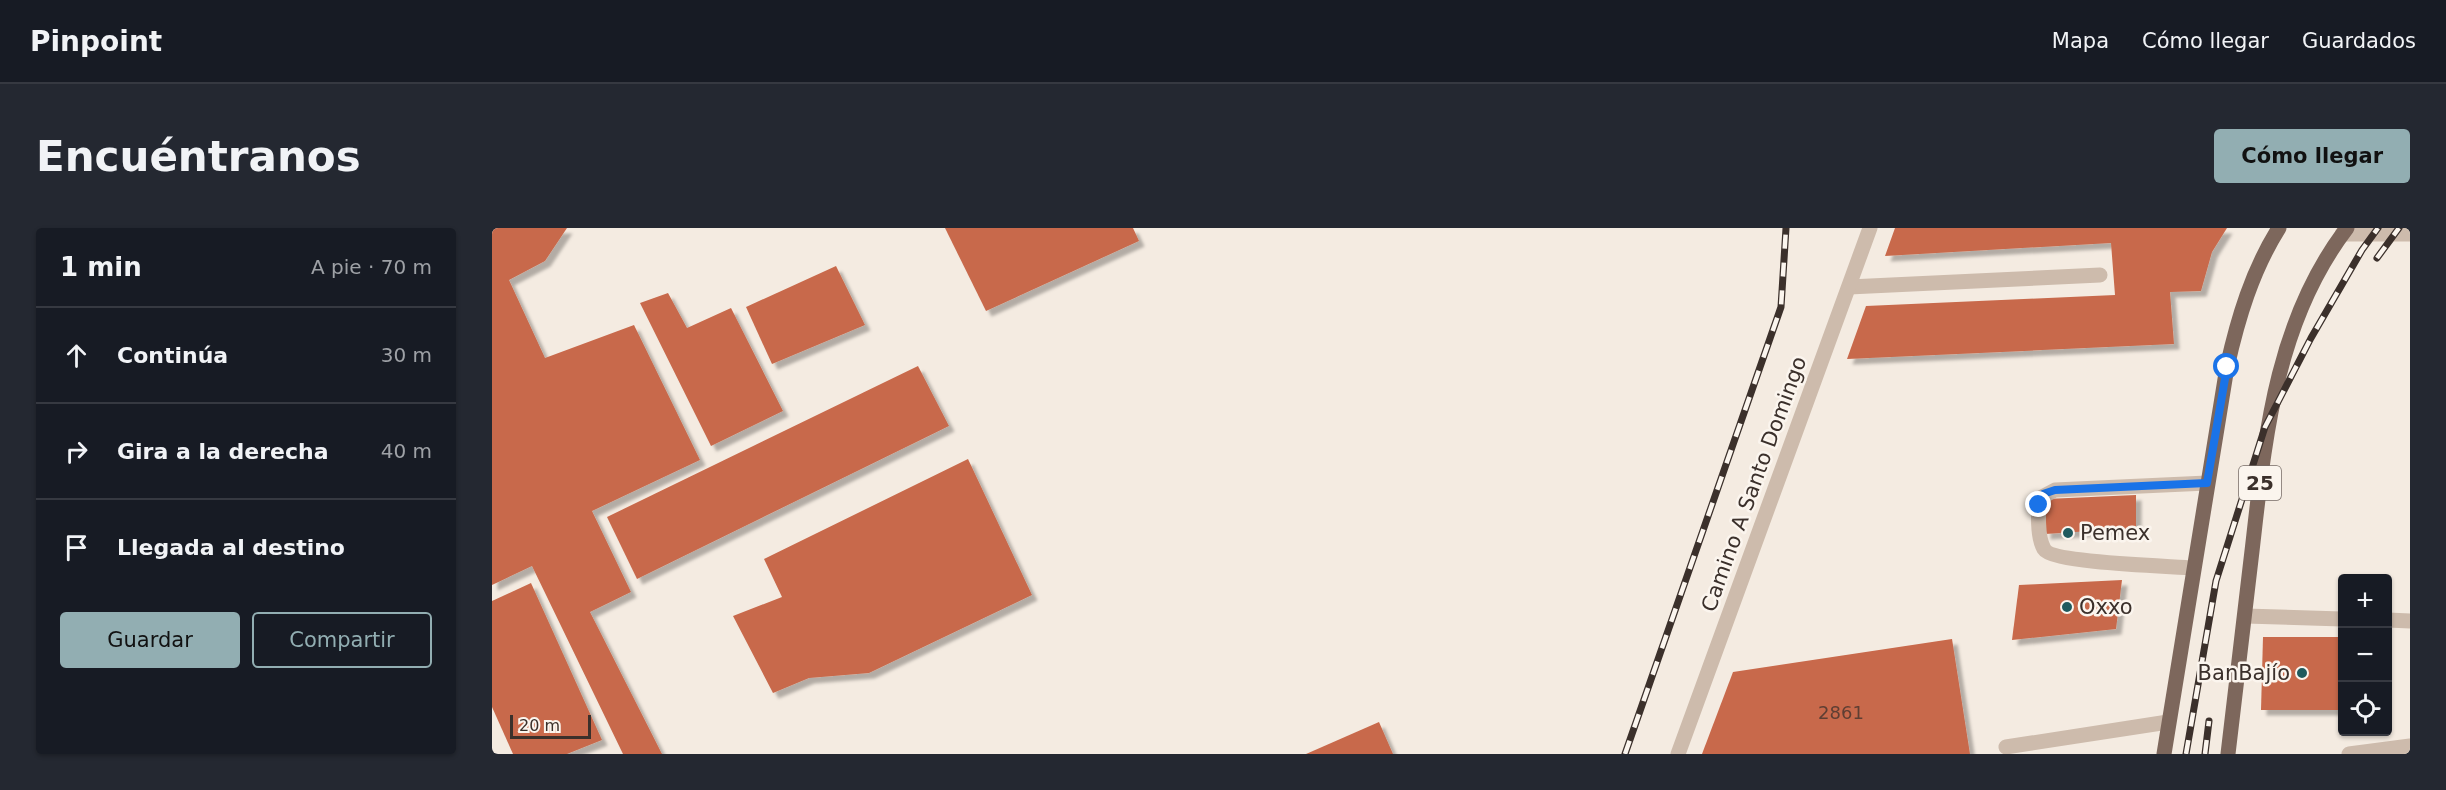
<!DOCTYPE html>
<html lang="es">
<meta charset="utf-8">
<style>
:root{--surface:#171b24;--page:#242831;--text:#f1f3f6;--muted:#9ea1a6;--line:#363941;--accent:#92aeb2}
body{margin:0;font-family:"DejaVu Sans",sans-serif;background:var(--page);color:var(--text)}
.controls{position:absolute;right:18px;bottom:18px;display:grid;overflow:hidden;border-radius:6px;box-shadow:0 2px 4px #0004}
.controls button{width:54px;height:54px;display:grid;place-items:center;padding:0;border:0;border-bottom:2px solid var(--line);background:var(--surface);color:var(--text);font:30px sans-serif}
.scale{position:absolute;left:18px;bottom:15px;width:81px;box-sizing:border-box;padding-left:6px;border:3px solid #3b302b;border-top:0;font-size:16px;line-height:21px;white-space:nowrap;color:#3b302b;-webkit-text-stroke:4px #fbf5ee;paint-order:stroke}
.stop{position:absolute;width:18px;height:18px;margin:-14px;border:4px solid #1a73e8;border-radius:50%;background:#fff}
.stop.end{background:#1a73e8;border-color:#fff;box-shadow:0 2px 6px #0008}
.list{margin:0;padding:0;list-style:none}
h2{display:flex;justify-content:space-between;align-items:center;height:78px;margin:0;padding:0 24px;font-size:26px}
h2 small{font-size:20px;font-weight:400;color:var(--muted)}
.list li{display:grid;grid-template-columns:39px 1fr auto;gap:18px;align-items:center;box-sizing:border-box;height:96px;padding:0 24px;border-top:2px solid var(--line)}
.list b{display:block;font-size:22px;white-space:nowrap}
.list em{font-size:20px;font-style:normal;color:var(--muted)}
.actions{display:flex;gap:12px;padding:18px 24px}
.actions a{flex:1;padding:14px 0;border:2px solid var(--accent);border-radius:6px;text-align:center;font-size:21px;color:var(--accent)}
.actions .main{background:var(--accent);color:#111}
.icon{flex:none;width:33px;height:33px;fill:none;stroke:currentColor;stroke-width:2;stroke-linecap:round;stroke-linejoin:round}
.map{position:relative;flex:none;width:1918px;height:526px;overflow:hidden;border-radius:6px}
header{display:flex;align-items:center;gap:36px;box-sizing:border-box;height:84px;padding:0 30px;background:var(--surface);border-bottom:2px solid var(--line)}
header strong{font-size:28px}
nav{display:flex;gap:33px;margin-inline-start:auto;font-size:21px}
.intro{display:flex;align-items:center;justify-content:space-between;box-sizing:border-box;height:144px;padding:0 36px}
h1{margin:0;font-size:42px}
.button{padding:15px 27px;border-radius:6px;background:var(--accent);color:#111;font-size:21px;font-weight:700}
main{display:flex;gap:36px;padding:0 36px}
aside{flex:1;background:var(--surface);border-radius:6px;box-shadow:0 2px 4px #0004}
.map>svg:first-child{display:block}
.building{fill:#c8694b;filter:url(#shadow)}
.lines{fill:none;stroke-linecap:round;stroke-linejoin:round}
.minor{stroke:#cdbbac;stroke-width:15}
.major{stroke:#7d675c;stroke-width:15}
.rail-casing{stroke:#3b302b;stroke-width:7}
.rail{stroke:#fbf5ee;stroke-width:4.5;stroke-dasharray:14;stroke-linecap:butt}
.route{stroke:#1a73e8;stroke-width:8}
.poi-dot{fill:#1f5a5e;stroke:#fbf5ee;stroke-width:2}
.labels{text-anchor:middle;stroke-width:5;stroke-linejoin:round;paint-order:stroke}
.number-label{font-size:18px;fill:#5e3e33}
.shield{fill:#fbf5ee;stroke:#756b66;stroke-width:1.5}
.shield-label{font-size:20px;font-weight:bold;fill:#3b302b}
.street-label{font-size:21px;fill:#3b302b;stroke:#fbf5ee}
.poi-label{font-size:21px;fill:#3b302b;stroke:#fbf5ee;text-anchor:start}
</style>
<header>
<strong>Pinpoint</strong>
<nav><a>Mapa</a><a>Cómo llegar</a><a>Guardados</a></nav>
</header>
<div class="intro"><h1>Encuéntranos</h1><a class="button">Cómo llegar</a></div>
<main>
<aside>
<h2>1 min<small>A pie · 70 m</small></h2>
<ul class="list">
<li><svg class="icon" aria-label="ahead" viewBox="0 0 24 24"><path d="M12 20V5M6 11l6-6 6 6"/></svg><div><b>Continúa</b></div><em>30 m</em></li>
<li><svg class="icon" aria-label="right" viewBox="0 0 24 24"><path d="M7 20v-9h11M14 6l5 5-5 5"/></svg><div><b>Gira a la derecha</b></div><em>40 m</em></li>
<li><svg class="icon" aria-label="arrive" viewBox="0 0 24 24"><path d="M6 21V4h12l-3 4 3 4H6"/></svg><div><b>Llegada al destino</b></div></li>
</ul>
<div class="actions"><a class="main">Guardar</a><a>Compartir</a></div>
</aside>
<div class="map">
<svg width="1918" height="526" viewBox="0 0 1918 526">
<defs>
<filter id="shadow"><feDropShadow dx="5.5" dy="5.5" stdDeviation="1.5" flood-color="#0004"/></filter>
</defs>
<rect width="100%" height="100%" fill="#f4ebe1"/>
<g class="building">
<path d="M0 0H75L53 33 17 52 53 130 142 97 208 232 100 283 139 364 98 384 170 526H131L40 338 0 357Z"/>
<path d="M453 0H641L647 13 494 83Z"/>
<path d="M1403 0H1735L1720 24 1709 63 1678 64 1682 116 1355 131 1374 78 1623 67 1619 15 1393 28Z"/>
<path d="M344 38 373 97 280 136 254 79Z"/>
<path d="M176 65 195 100 239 80 291 183 219 218 148 75Z"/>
<path d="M426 138 457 198 145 351 115 289Z"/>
<path d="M476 231 540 367 377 445 317 450 281 465 241 388 290 369 272 331Z"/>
<path d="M1644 267V300L1553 306 1554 271Z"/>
<path d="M1630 352 1624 401 1520 412 1527 357Z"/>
<path d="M39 355 110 512 75 526H21L0 479V373Z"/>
<path d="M1771 409H1850V482H1769Z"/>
<path d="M1460 411 1478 526H1210L1241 444Z"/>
<path d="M887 494 901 526H814Z"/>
</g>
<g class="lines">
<g class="minor">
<path d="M1850 6H1918"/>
<path d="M1357 59 1608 47"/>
<path d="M1701 340C1678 338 1560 335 1552 321 1545 309 1546 283 1548 270L1563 262 1715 255"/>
<path d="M1753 388 1850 391"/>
<path d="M1896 392 1918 393"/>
<path d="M1514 519 1676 494"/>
<path d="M1186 526 1378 0"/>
<path d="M1857 526 1918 518"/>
</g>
<g class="major">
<path d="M1672 526 1735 139C1746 90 1760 43 1787 0"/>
<path d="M1736 526C1744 458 1752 391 1760 323 1773 210 1783 94 1855 0"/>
</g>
<defs>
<g id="rail">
<path d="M1885 30 1907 0"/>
<path d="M1133 526 1289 79 1294 0"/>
<path d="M1694 526 1724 353 1773 199 1819 110 1870 22 1886 0"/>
<path d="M1713 526 1717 493"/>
</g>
</defs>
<use href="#rail" class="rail-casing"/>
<use href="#rail" class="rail"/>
</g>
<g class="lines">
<path class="route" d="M1547 277 1551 266 1563 262 1715 255 1735 139"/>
</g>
<g class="poi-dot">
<circle cx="1576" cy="305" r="6"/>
<circle cx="1575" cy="379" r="6"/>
<circle cx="1810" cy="445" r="6"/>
</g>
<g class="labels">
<g class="number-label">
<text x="1349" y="491">2861</text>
</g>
<rect class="shield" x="1747" y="238" width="42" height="34" rx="4.5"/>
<g class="shield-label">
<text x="1768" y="262">25</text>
</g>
<g class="street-label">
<text transform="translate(1262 256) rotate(-70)" y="7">Camino A Santo Domingo</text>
</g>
<g class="poi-label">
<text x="1588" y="312">Pemex</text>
<text x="1587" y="386">Oxxo</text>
<text x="1798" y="452" text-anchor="end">BanBajío</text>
</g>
</g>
</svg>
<div class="controls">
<button>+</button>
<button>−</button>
<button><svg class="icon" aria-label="locate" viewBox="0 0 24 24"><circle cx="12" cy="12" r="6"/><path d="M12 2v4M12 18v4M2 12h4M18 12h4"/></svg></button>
</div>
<div class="scale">20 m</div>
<div class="stop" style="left:1735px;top:139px"></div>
<div class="stop end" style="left:1547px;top:277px"></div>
</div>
</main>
